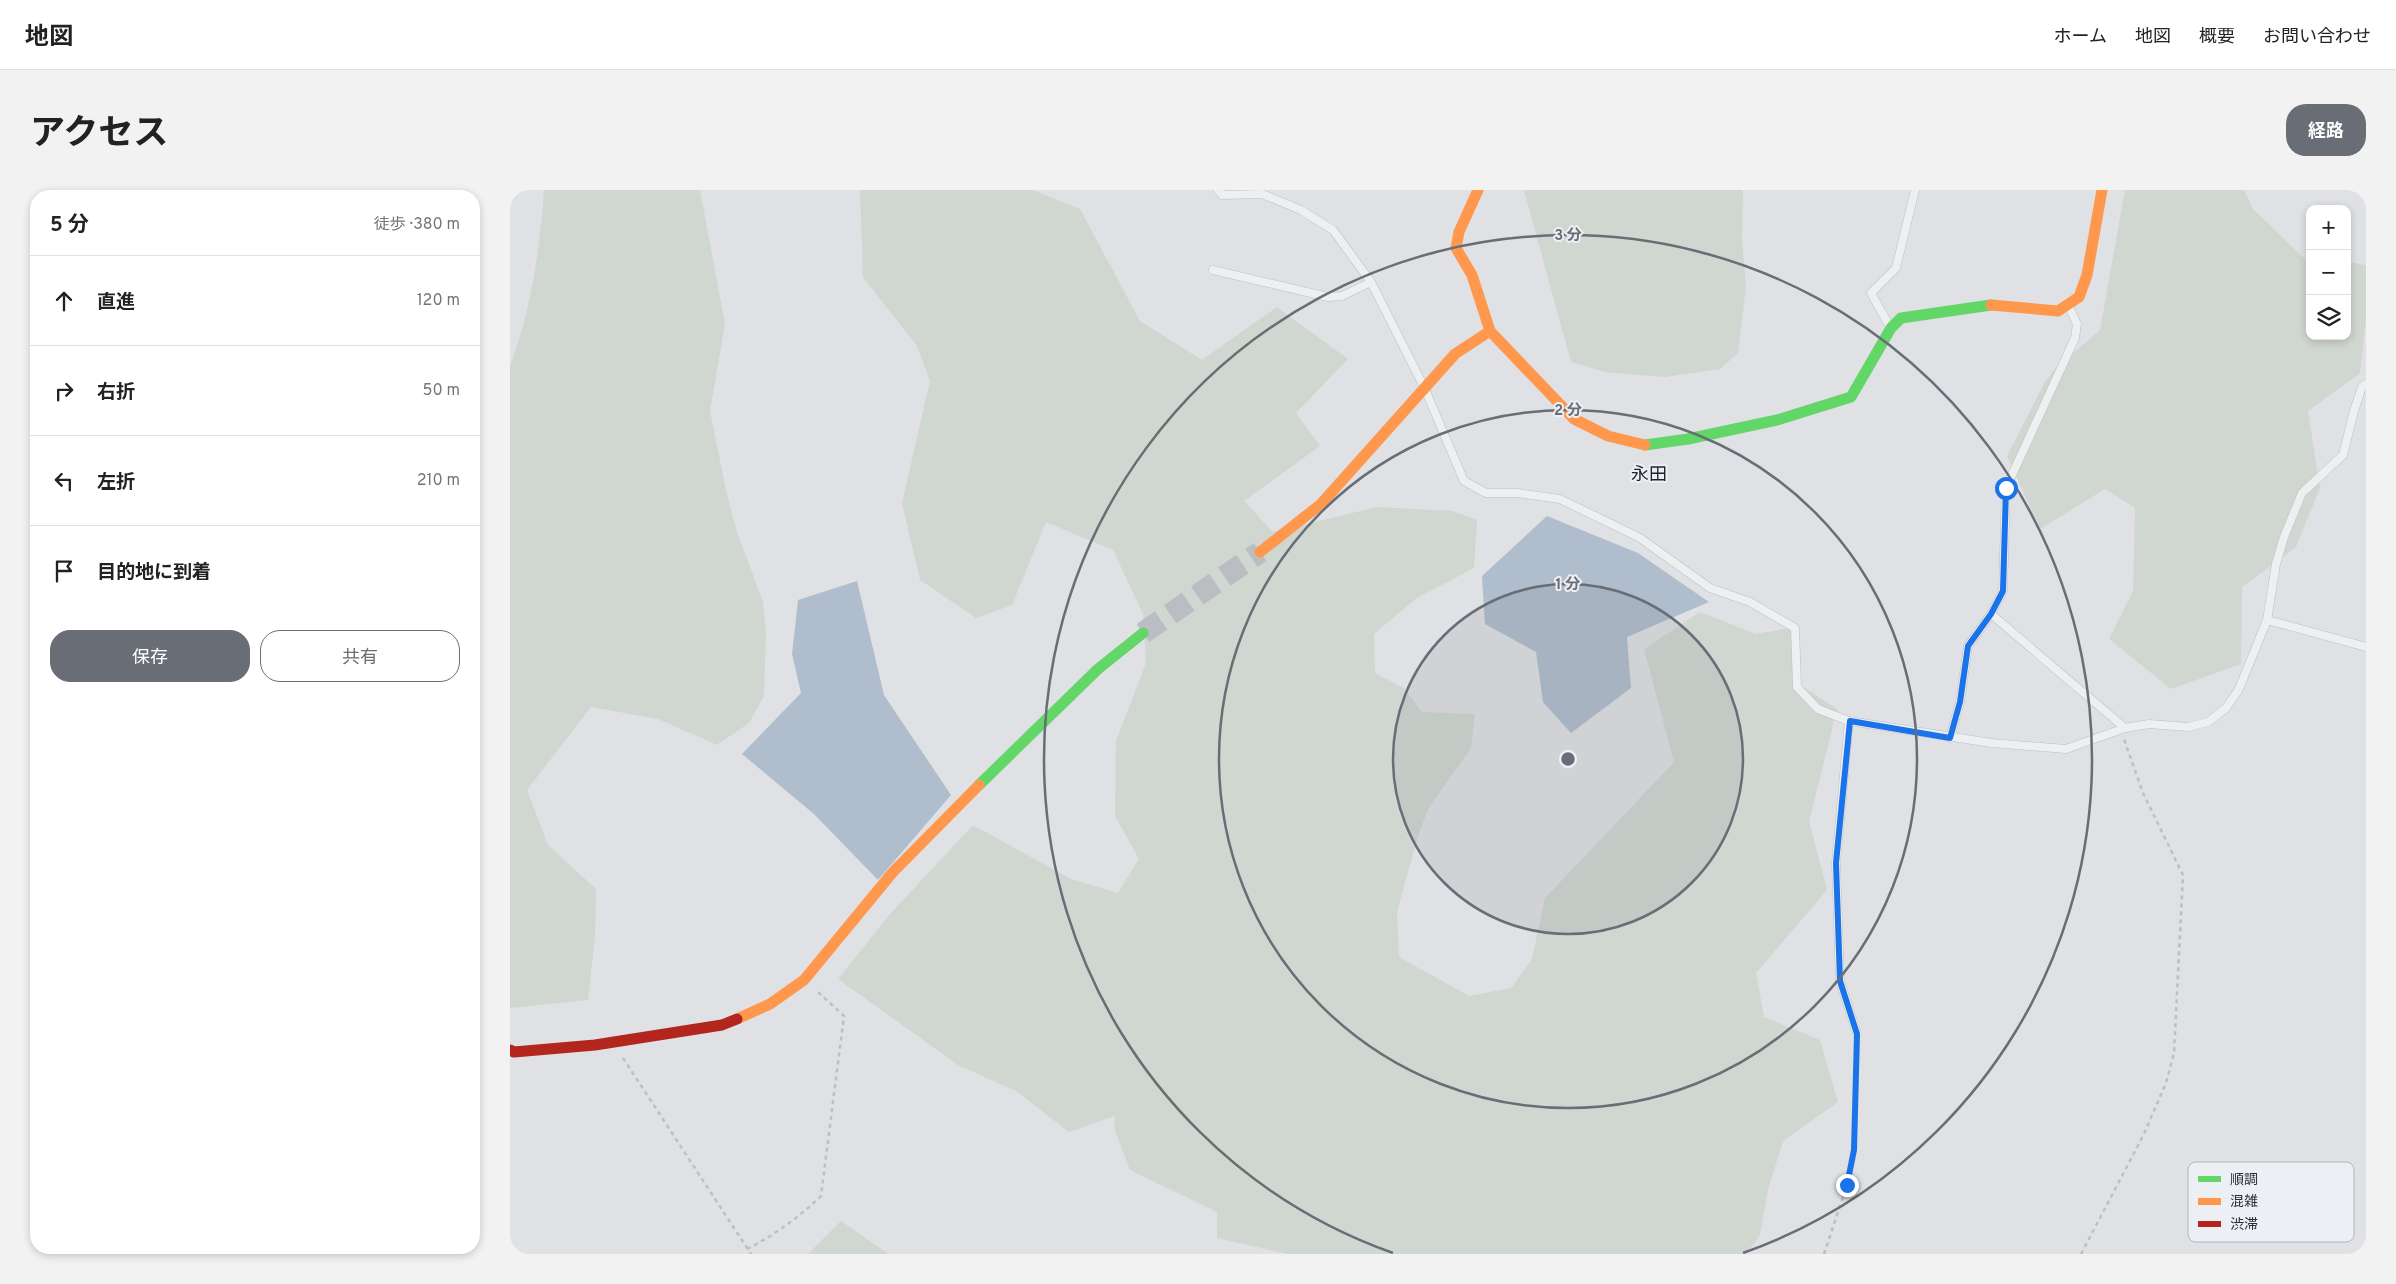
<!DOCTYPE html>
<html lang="ja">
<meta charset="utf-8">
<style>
:root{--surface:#fff;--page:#f2f2f2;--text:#222;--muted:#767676;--line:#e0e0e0;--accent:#686d76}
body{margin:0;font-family:Overpass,"Noto Sans JP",sans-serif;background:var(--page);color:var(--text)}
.controls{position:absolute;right:15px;top:15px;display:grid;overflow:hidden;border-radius:10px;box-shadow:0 2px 8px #0003}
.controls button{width:45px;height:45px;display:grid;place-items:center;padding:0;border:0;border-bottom:1px solid var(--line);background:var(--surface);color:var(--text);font:25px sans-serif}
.stop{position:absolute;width:15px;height:15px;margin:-11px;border:4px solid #1a73e8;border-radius:50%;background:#fff}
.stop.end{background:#1a73e8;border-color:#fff;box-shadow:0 1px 5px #0008}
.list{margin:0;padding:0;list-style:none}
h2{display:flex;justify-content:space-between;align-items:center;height:65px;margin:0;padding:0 20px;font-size:21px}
h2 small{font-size:16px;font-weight:400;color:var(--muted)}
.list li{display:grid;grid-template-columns:32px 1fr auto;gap:15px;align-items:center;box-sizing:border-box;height:90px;padding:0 20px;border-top:1px solid var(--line)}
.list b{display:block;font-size:19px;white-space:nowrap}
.list em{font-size:16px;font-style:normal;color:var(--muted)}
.actions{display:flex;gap:10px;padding:15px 20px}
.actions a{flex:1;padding:11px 0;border:1px solid var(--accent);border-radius:20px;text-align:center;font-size:18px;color:var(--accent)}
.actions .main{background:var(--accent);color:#fff}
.icon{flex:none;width:28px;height:28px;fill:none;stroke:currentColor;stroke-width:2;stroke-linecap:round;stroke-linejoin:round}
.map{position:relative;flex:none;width:1856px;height:1064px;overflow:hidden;border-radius:20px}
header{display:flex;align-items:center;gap:30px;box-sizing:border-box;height:70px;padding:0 25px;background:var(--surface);border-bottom:1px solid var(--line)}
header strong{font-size:24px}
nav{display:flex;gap:28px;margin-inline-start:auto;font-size:18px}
.intro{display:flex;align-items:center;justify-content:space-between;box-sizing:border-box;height:120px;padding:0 30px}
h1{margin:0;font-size:35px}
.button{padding:12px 22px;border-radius:20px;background:var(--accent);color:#fff;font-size:18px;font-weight:700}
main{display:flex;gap:30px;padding:0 30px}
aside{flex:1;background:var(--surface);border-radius:20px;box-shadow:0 2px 8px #0003}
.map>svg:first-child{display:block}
.green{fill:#d0d7d0}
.water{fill:#b0bdcc}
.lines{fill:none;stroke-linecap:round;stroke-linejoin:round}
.secondary-tunnel{stroke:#babdc2;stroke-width:22;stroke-dasharray:22 11;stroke-linecap:butt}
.lane-casing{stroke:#bdbfc2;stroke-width:9}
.path{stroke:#bdbfc2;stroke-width:2.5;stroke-dasharray:4 4;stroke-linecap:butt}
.lane{stroke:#eeeff1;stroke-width:8}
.fast{stroke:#63d668;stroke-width:11}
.slow{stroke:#ff974d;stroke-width:11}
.jam{stroke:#b3261e;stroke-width:11}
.route{stroke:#1a73e8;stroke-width:6}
.ring{fill:none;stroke:#686d76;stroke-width:2.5}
.labels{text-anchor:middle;stroke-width:4;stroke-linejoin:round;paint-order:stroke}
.quarter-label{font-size:18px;fill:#1b202b;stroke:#eceff3}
.key{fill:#eceff3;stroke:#b1b5bc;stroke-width:1}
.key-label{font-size:14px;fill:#282f3b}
.centre{fill:#686d76;stroke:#eceff3;stroke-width:2.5}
.ring-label{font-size:15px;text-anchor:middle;font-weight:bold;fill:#686d76;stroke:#eceff3;stroke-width:4;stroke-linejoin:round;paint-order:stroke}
</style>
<header>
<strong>地図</strong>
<nav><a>ホーム</a><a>地図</a><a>概要</a><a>お問い合わせ</a></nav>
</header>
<div class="intro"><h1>アクセス</h1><a class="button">経路</a></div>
<main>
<aside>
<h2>5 分<small>徒歩 · 380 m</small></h2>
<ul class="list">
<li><svg class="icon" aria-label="ahead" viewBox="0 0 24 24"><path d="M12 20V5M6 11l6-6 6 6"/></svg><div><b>直進</b></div><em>120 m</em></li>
<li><svg class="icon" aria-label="right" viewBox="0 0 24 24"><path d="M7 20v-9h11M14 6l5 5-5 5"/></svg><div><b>右折</b></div><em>50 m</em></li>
<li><svg class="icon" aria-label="left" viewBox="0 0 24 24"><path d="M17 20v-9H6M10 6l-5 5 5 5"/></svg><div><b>左折</b></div><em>210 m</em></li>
<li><svg class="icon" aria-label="arrive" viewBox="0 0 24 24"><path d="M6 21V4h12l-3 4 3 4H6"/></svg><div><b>目的地に到着</b></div></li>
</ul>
<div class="actions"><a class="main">保存</a><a>共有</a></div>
</aside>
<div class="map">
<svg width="1856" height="1064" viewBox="0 0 1856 1064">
<rect width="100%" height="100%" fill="#dfe1e4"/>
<g class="green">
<path d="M34 0H190L215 134 200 221 216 300 226 339 253 412 256 442 254 506 239 533 207 555 148 529 81 517 17 600 38 655 86 699 85 746 78 810 0 818V176C21 120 30 59 34 0Z"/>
<path d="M350 0H523L570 19 630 131 692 170 767 117 838 169 786 223 810 256 734 311 763 342 867 317 943 321 967 330 964 378 907 408 864 444 865 483 894 498 912 522 965 524 961 558 918 619 907 649 887 722 889 767 959 806 1001 798 1022 769 1035 708 1164 572 1134 459 1190 422 1246 444 1280 438 1290 495 1327 519 1299 631 1317 700 1246 783 1254 827 1310 850 1328 912 1273 951 1258 1000 1250 1045 1236 1064H778L707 1048V1022L620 980 604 938 605 926 559 942 506 901 448 875 328 789 380 724 463 635 561 689 608 703 629 669 605 626 606 551 636 473 633 424 603 360 536 332 502 415 466 428 410 390 392 313 420 191 407 156 353 87Z"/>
<path d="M1014 0H1233L1232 47 1236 96 1228 163 1210 179 1155 187 1095 182 1061 172Z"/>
<path d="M1615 0H1734L1743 19 1797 71H1800V146H1837V72L1856 75V130L1850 183 1798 221 1810 298 1786 357 1732 397 1731 474 1661 499 1599 449 1623 401 1625 318 1595 299 1530 339 1497 266 1535 192 1544 180 1590 140Z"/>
<path d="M331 1031 378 1064H298Z"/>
</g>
<g class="water">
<path d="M1037 326 1128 363 1199 412 1117 447 1121 498 1061 543 1033 512 1026 462 975 434 972 386Z"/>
<path d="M347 391 374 505 441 605 368 690 304 624 232 564 291 503 282 464 288 410Z"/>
</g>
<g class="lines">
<path class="secondary-tunnel" d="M633 443 750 362"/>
<defs>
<g id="lane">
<path d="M708 0 712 5 752 4 791 20 823 40 861 92 914 197 954 291 976 303H1007L1050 309 1130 348 1200 398 1240 412 1285 438 1287 497 1308 519 1339 531 1482 553 1556 559 1615 538 1639 534 1678 537 1698 532 1716 518 1729 499 1757 430 1766 374 1774 347 1792 303 1833 265 1844 221 1852 197 1856 194"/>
<path d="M703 80 818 107 832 106 861 92"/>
<path d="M1380 137 1361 103 1386 78 1405 0"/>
<path d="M1481 424 1615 538"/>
<path d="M1757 430 1856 457"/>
<path d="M1339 531 1326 673 1330 791 1347 844"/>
<path d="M1440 548 1450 512 1458 456 1481 424 1493 401 1496 298 1565 148 1567 134 1559 117"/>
</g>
</defs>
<use href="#lane" class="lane-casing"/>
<g class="path">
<path d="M113 868 241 1064"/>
<path d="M237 1059C265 1045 289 1027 311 1006L334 826 308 802"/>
<path d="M1314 1064 1337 995 1344 960 1346 855"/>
<path d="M1571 1064 1634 944 1656 893 1664 863 1673 685 1633 603 1614 549"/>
</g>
<use href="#lane" class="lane"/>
<g class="fast">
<path d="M1135 255 1178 249 1267 230 1341 207 1381 138 1391 128 1481 115"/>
<path d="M469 595 588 479 633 443"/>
</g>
<g class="slow">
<path d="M968 0 949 42 946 58 962 85 980 141 1064 229 1098 246 1135 255"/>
<path d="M1481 115 1548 121 1569 107 1577 85 1592 0"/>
<path d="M750 362 811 314 945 164 980 141"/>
<path d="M227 829 260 814 294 790 383 682 469 595"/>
</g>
<path class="jam" d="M0 860 4 862 85 855 212 835 227 829"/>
</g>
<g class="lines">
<path class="route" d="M1337 995 1344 960 1347 844 1330 791 1326 673 1340 531 1440 548 1450 512 1458 456 1481 424 1493 401 1496 298"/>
</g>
<circle cx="1058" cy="569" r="175" fill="#686d76" fill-opacity=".12"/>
<g class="ring">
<circle cx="1058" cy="569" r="175"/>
<circle cx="1058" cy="569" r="349"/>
<path d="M883 1063A524 524 0 1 1 1233 1063"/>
</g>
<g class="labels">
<g class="quarter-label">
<text x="1139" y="290">永田</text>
</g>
</g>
<rect x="1678" y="972" width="166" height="80" rx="8" class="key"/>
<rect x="1688" y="986" width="23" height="6" fill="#63d668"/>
<rect x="1688" y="1008" width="23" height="7" fill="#ff974d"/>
<rect x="1688" y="1031" width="23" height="6" fill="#b3261e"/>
<g class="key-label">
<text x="1720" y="994">順調</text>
<text x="1720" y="1016">混雑</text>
<text x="1720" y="1039">渋滞</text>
</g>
<circle cx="1058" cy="569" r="8" class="centre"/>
<g class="ring-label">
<text x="1058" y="50">3 分</text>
<text x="1058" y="225">2 分</text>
<text x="1058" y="399">1 分</text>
</g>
</svg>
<div class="controls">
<button>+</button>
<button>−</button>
<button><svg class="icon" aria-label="layers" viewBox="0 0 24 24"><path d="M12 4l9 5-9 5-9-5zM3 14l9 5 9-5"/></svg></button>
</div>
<div class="stop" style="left:1496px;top:298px"></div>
<div class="stop end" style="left:1337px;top:995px"></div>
</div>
</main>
